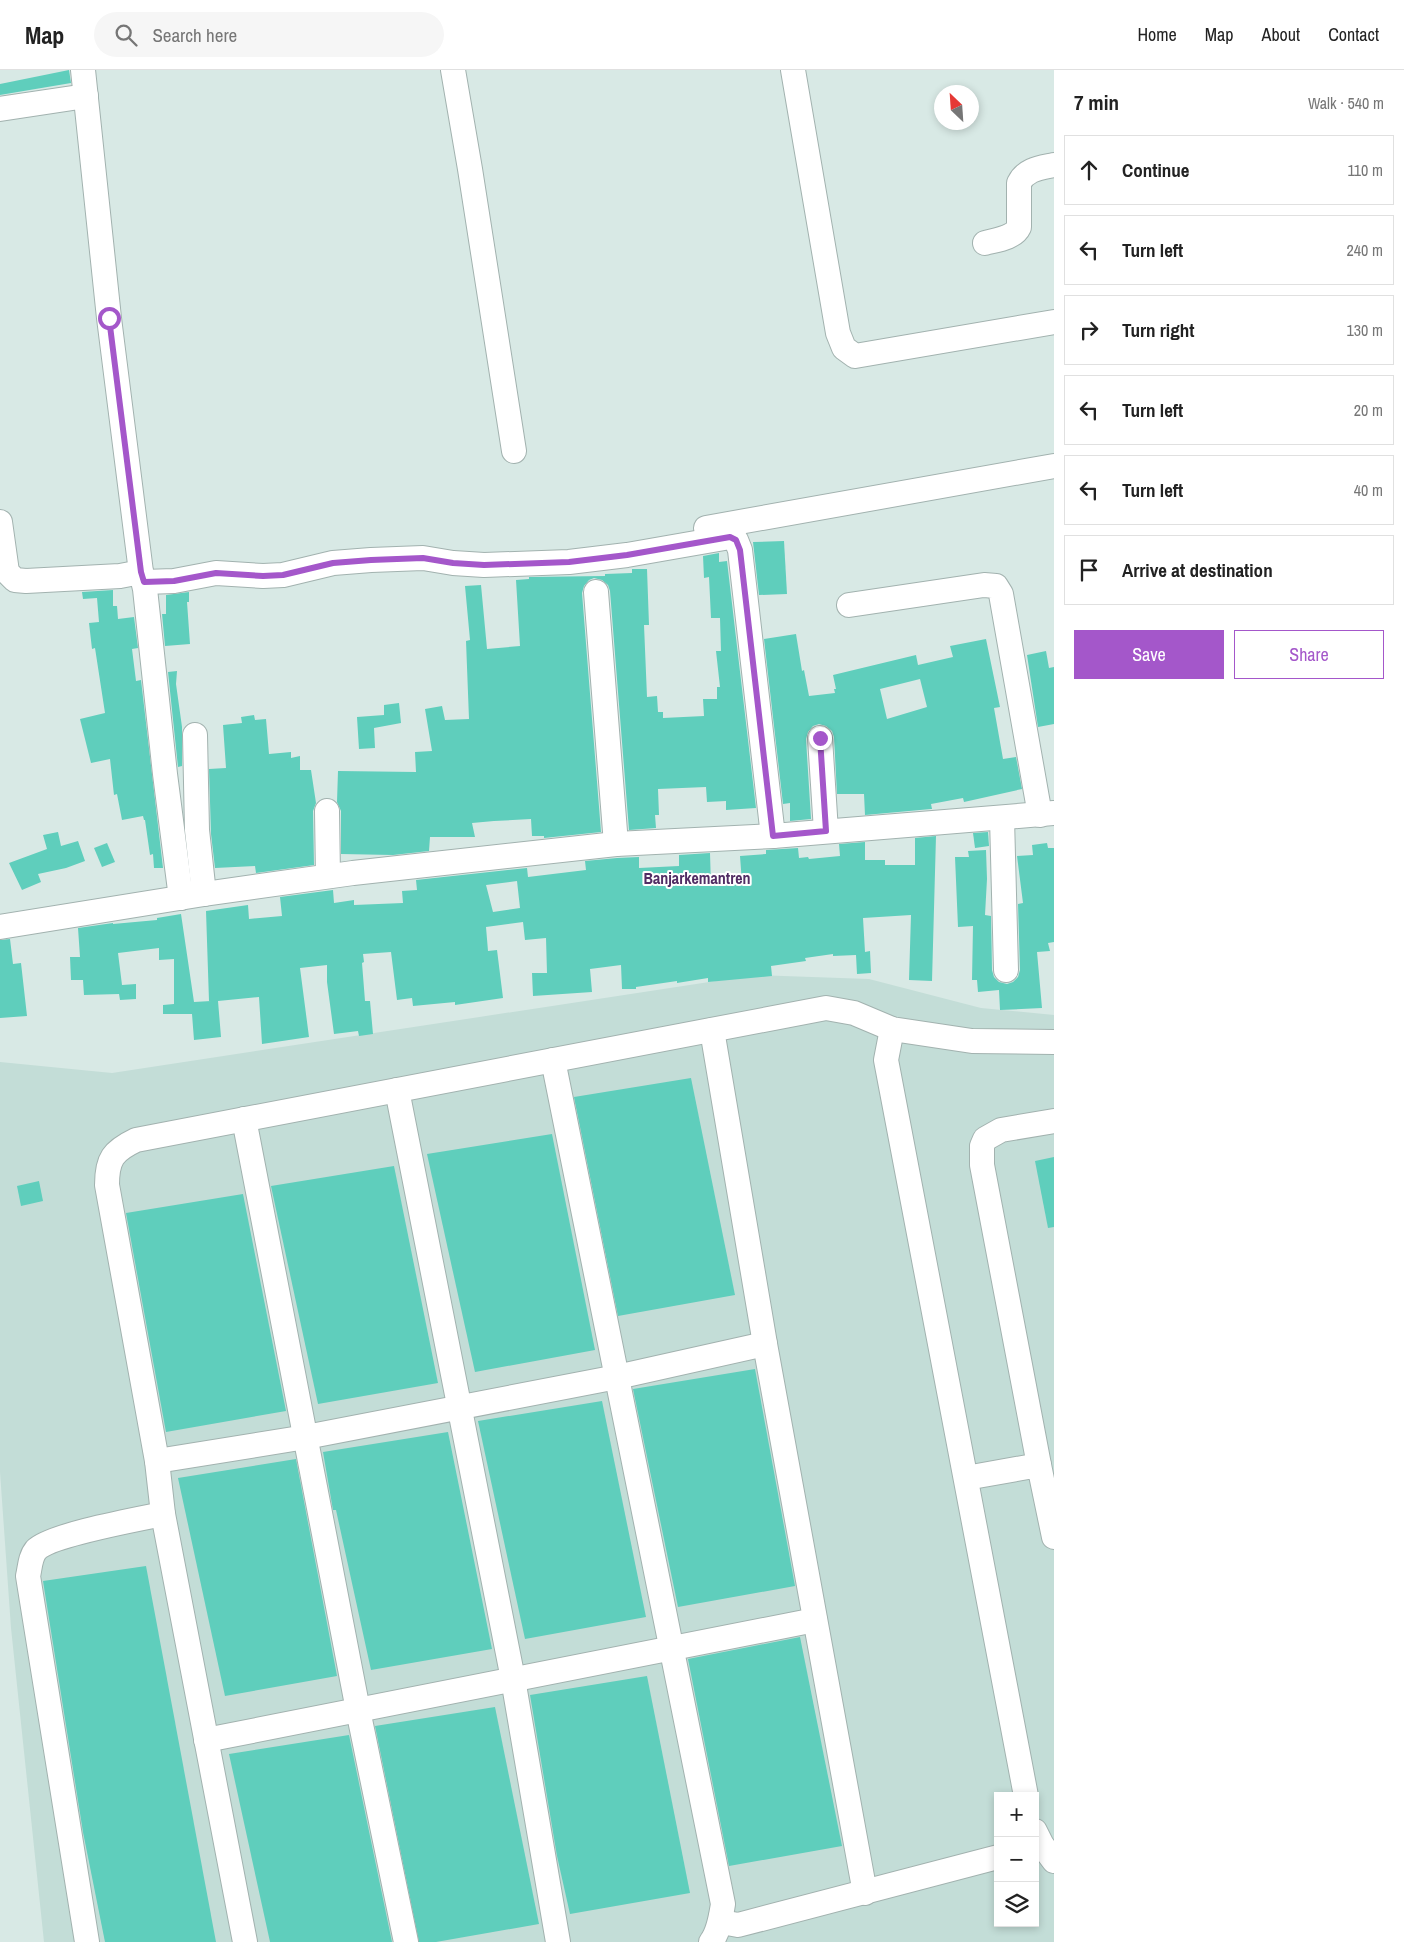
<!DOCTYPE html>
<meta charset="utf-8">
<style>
:root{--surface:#fff;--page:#f6f6f6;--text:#222;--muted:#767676;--line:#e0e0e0;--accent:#a457ca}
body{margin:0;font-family:"Archivo Narrow",sans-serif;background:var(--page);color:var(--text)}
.controls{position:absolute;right:15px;bottom:15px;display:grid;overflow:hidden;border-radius:0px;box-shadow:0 2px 8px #0003}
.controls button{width:45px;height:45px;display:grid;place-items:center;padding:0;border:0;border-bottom:1px solid var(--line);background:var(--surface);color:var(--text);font:25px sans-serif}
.compass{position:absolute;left:934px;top:15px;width:45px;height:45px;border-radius:50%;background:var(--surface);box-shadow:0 2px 8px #0003;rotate:335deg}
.stop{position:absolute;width:15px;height:15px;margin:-11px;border:4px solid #a457ca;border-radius:50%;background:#fff}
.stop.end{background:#a457ca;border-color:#fff;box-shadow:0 1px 5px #0008}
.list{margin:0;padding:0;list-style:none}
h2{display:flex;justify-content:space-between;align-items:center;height:65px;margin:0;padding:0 20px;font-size:21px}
h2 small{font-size:16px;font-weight:400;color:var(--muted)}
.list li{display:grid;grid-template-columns:32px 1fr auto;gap:15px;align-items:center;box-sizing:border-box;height:70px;margin:0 10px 10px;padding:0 10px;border:1px solid var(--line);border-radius:0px}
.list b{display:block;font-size:19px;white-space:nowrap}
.list em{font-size:16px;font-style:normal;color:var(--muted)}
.actions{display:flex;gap:10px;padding:15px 20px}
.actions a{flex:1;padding:11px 0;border:1px solid var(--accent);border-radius:0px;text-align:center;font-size:18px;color:var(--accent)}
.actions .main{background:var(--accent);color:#fff}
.icon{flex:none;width:28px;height:28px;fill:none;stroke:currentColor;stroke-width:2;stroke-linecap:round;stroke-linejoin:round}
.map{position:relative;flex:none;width:1054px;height:1872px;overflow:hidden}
header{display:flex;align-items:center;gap:30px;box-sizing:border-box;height:70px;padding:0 25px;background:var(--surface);border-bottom:1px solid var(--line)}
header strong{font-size:24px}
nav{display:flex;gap:28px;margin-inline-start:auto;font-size:18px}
.search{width:350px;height:45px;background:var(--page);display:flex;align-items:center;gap:12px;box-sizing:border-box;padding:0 18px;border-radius:28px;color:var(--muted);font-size:19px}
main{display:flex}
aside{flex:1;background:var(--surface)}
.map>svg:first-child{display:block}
.built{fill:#c3ddd7;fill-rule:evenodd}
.building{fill:#5fcebc;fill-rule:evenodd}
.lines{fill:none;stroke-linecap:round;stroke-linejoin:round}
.minor-casing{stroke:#a2b2af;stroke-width:26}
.minor{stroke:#fff;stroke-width:24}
.route{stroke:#a457ca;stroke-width:6}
.labels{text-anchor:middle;stroke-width:4;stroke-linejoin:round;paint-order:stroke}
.quarter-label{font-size:16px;font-weight:bold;fill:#512d64;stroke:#fff}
</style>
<header>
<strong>Map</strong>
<div class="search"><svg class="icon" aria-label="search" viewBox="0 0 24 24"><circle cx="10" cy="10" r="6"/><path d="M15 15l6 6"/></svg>Search here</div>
<nav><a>Home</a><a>Map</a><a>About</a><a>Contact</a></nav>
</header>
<main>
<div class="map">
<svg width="1054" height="1872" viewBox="0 0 1054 1872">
<rect width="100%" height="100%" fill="#d8e9e5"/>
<path class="built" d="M755 905 869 909 981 938 1054 945V1872H44L11 1558 0 1402V992L112 1003ZM998 1726H1035V1853H998Z"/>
<g class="building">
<path d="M69 0 71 13 0 25V14Z"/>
<path d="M784 471 787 524 759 525 753 472Z"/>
<path d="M719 483V492L727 491 756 738 726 740V731L707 732 706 717 658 719 659 745H655L656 758 629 760 610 521 608 515 602 510 594 508 589 510 584 516 582 523 601 762 544 768V766H532L531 749 494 751 472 753 475 767H430L429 781 393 785 341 784V741L337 732 338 701 416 702 415 682 432 681 425 639 442 636 445 650 469 649 466 571 470 570 465 516 481 515 487 579 520 576 516 510 529 509V507L605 506V504L632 503V499H647L649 555H644L647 627 657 626 658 642H663V648L704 646 703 629H717V617H720L716 581H721L720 548H711L709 507 704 508 703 486Z"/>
<path d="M113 520V536H117L118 549 134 547 138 578 132 579 136 611 141 610 163 798H154L153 784 150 785 145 750H144L143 746 122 750 117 724 114 725 110 689 91 693 80 649 105 643 95 578 92 579 89 553 99 552 97 528 83 529 82 522Z"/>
<path d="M189 522V532H187L190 574 165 576 162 544H166V525Z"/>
<path d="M796 564 802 601 804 600 809 626 835 623 834 619H836L833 605 916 585 918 595 953 587 950 576 986 569 1000 637 994 638 1003 689 1016 687 1022 719 964 732 963 728 931 734 932 739H931L865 745 864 724H837L834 667 832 661 826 656 819 654 813 656 808 662 806 669 811 749 790 751V733L783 734 764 569ZM920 609 927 637 887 649 880 619Z"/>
<path d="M1046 581 1049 598 1054 597V654L1038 657 1027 585Z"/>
<path d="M177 601 176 614 182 657V696L178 697 168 602Z"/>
<path d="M399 633 401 653 374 658 375 678 359 679 357 647 384 645V635Z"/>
<path d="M254 645 255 650 266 649 269 684 291 682V688L300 686V700H311L316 733 313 741 314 795 256 803 255 796 215 798 211 764 209 699 226 698 223 655 242 653 241 647Z"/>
<path d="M58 762 61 776 78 771 85 791 66 798 38 804 41 812 22 820 9 793 47 779 43 765Z"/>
<path d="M988 762 989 776 975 778 973 763Z"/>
<path d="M936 766 932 911 909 910 911 845 863 848 865 882 870 881 871 903 857 904 856 885 833 886V884L805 888 806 891 771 896 772 906 708 912V908L677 913V911L636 917V919H622L621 895 590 899 592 922 533 926 532 903H547L546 868 525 870 523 852 486 857 488 881 497 880 503 928 455 935V932L413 936 412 928 397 930 391 882 363 884 364 892 362 893 365 931H370L373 964 359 966 358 961 334 964 327 912V895L300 898 309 967 262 974 259 927 218 931 221 967 194 970 192 944H163V935L174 934V889L159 890V878L118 883 122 915 136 914V929L120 930 119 924 84 925 83 910H71L70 887H80L78 858 113 853V854L157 850V848L181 844 194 932 211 931H209L206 841 248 835 249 849 282 846 280 827 333 820 334 833 354 830V835L403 833 402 821 417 820 416 810 527 798 528 807 586 800 585 791 617 788 639 787V798L679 796V785L710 783 711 816 742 813 740 786 766 784V780L798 778 799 788 808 787 809 789 840 786 839 774 865 772V790H885V795H915V768ZM517 811 520 838 493 842 486 815Z"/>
<path d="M107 773 115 792 102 797 94 778Z"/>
<path d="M1047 773 1048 778H1054V872L1048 873 1050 881 1037 882 1042 938 1000 940 999 920 978 922 977 910H972L973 856 958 857 955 787H969L968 781 986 780 987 809 985 845 991 846 992 900 994 907 999 912 1007 914 1013 912 1018 907 1020 900 1018 834 1023 833 1017 786 1033 785 1032 775Z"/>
<path d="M10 869 13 894 21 893 27 946 0 948V870Z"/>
<path d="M691 1008 735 1225 618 1246 574 1027Z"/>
<path d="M552 1064 595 1280 475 1302 427 1084Z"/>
<path d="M1054 1087V1157L1048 1158 1035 1091Z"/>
<path d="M394 1096 438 1313 318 1334 271 1116Z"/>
<path d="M39 1111 43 1131 21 1136 17 1116Z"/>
<path d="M243 1124 286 1341 166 1362 126 1143Z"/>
<path d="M755 1299 795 1516 678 1537 633 1319Z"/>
<path d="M602 1331 646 1547 525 1569 478 1351Z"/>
<path d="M448 1362 492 1579 371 1600 336 1440H333L323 1382Z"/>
<path d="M296 1389 337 1606 225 1626 178 1408Z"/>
<path d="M146 1496 216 1872H105L83 1762 43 1511Z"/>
<path d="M800 1567 842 1776 729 1796 688 1589Z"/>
<path d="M647 1606 690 1823 570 1844 557 1786 530 1625Z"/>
<path d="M495 1637 539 1854 436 1872H419L375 1656Z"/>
<path d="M349 1665 392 1872H270L229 1684Z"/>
</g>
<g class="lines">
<defs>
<g id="minor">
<path d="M83 0 109 248 141 502 145 519 165 704 181 828"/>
<path d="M453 0 470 99 514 381"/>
<path d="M793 0 838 263 844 278 855 286 1054 252"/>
<path d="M0 39 86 26"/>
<path d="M985 173C996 170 1014 168 1019 157V113C1026 99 1040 98 1054 95"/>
<path d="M0 452 7 502 15 510 26 511 120 506 141 502"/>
<path d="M706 458 1054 396"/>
<path d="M144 512 174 511 216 503 263 506 283 505 333 493 371 490 423 488 453 493 484 495 569 492 627 485 730 467 736 470 740 480 773 766"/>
<path d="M596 522 616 774"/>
<path d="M849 535 984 515 996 516 1001 524 1040 745"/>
<path d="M195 665 197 760 204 824"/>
<path d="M820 668 826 761"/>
<path d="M327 741 328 806"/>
<path d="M1002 748 1006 900"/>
<path d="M0 857 204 824 353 803 616 774 773 766 1054 743"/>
<path d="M892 959 886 990 1026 1726"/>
<path d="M712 960 765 1274 865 1823"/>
<path d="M553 990 723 1834C721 1846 719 1862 711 1872"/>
<path d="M397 1020 513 1609 558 1872"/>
<path d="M244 1049 358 1640 406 1872"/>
<path d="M157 1391 306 1367 617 1307 765 1274"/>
<path d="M1039 1395 982 1095V1076L985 1069 1001 1060 1054 1051"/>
<path d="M966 1408 1039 1395 1054 1467"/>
<path d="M206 1670 815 1550"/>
<path d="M1035 1761 1042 1775 1054 1791"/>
<path d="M721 1847 727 1853 738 1855 998 1787"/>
<path d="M87 1872 28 1506C30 1498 30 1487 36 1480 50 1465 139 1449 163 1444"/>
<path d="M245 1872 163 1444 157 1391 107 1115C107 1089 113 1081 136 1070L826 938 854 943 892 959 972 971 1054 972"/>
</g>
</defs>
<use href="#minor" class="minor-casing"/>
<use href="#minor" class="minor"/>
</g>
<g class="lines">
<path class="route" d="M109 248 141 502 144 512 174 511 216 503 263 506 283 505 333 493 371 490 423 488 453 493 484 495 569 492 627 485 730 467 736 470 740 480 773 766 826 761 820 668"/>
</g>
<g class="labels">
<g class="quarter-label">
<text x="697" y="814">Banjarkemantren</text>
</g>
</g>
</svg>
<div class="controls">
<button>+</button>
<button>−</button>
<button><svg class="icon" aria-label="layers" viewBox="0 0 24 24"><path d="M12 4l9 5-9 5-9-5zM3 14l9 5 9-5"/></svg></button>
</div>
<svg class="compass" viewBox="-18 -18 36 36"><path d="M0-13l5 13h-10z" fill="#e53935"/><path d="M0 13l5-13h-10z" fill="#767676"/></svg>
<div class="stop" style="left:109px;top:248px"></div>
<div class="stop end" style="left:820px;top:668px"></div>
</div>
<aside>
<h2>7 min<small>Walk · 540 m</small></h2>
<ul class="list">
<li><svg class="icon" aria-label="ahead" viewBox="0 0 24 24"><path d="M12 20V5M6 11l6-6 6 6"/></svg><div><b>Continue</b></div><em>110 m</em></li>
<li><svg class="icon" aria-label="left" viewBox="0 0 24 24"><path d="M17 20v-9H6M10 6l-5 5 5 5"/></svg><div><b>Turn left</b></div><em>240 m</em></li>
<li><svg class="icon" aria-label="right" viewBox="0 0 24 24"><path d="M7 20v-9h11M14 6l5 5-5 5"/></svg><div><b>Turn right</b></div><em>130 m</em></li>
<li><svg class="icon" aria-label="left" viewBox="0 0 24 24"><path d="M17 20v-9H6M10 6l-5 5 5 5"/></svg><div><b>Turn left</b></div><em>20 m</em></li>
<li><svg class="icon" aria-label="left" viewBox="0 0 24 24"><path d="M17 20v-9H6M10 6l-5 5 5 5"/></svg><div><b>Turn left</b></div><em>40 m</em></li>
<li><svg class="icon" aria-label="arrive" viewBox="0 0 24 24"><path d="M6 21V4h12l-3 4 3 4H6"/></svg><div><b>Arrive at destination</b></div></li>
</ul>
<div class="actions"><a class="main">Save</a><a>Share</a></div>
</aside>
</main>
